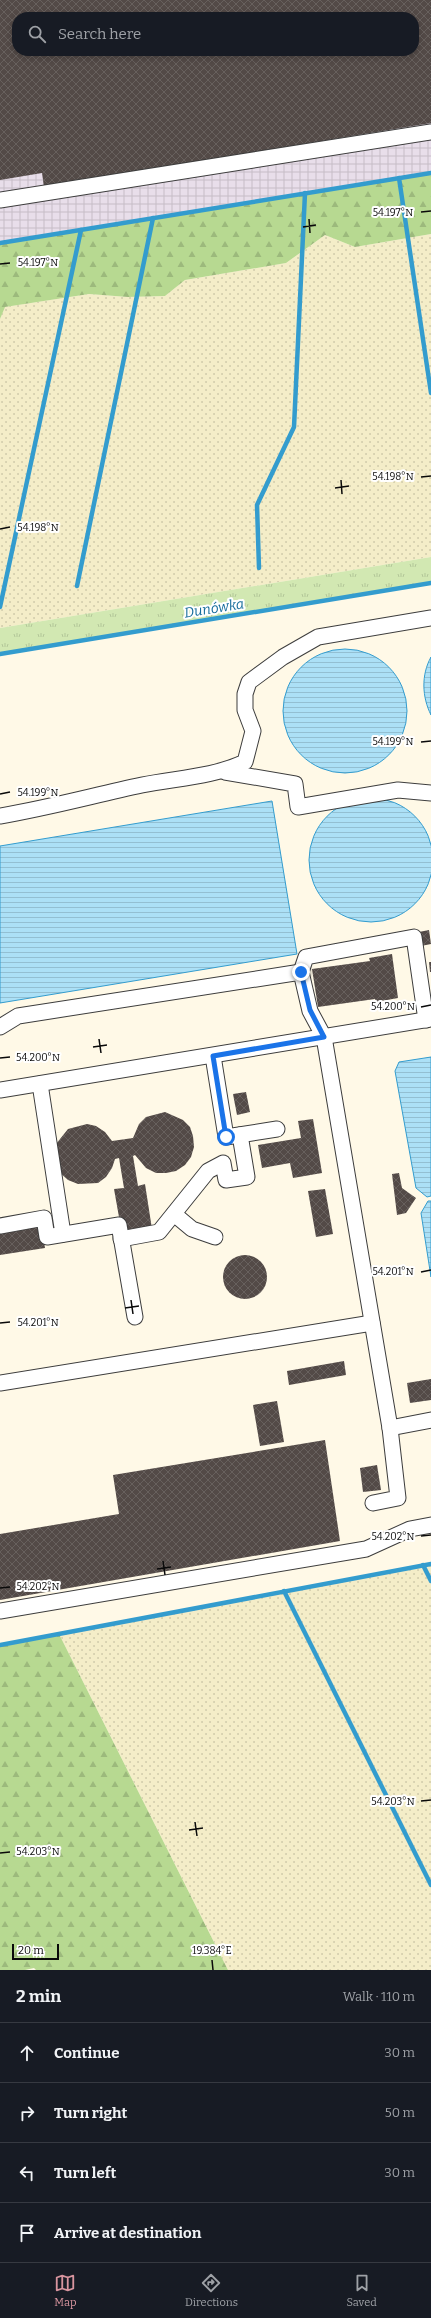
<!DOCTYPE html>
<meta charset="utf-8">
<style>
:root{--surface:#171b24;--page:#242831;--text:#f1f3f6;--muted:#9ea1a6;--line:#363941;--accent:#d8959f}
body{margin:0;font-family:Bitter,serif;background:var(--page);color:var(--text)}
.scale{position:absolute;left:12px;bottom:10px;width:47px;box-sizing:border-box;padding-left:4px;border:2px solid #0a0a0a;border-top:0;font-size:11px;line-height:14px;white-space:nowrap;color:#0a0a0a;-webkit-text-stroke:3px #fff;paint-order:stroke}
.stop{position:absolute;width:12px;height:12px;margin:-9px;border:3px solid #1a73e8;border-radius:50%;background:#fff}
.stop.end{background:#1a73e8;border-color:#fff;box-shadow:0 1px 4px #0008}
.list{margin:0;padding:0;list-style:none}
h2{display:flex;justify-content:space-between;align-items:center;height:52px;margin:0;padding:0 16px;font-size:17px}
h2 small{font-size:13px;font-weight:400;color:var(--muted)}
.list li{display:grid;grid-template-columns:26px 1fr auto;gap:12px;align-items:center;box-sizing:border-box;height:60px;padding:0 16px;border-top:1px solid var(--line)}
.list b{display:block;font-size:15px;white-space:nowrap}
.list em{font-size:13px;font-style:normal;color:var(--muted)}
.icon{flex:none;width:22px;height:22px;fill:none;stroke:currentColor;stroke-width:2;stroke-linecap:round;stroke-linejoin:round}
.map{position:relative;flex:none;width:431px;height:1970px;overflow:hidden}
.search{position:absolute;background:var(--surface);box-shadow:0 2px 6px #0003;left:12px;right:12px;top:12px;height:44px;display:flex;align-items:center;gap:10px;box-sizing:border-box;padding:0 14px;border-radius:16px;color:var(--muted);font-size:15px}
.sheet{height:292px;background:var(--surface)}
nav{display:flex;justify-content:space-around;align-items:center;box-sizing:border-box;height:56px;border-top:1px solid var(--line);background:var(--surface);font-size:11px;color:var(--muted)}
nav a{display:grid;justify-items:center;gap:2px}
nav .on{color:var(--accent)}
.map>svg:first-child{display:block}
.industrial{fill:url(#industrial-grid);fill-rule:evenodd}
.farmland{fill:url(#farmland-dots)}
.grass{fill:url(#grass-tufts)}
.forest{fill:url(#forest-firs)}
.water{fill:url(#water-rules);stroke:#339cce}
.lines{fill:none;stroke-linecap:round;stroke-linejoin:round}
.stream{stroke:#339cce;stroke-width:4.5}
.building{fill:url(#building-cross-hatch);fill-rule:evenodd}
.minor-casing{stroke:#3d3d3d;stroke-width:17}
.minor{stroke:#fff;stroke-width:15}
.route{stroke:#1a73e8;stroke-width:5}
.ticks{fill:none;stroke:#0a0a0a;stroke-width:1.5}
.labels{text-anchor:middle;stroke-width:4;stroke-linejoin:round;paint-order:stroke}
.water-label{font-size:14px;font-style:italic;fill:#146b9b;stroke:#fff}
.ticks-label{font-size:10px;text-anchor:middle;fill:#0a0a0a;stroke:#fff;stroke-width:4;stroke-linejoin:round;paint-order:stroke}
</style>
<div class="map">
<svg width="431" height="1970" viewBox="0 0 431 1970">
<defs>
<pattern id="industrial-grid" width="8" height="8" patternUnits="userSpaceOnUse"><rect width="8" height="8" fill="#e8deea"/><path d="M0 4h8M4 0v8" fill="none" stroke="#c6bdc7"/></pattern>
<pattern id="farmland-dots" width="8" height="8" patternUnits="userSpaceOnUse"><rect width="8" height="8" fill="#f4edc8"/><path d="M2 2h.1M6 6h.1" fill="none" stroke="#d0caaa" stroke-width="1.8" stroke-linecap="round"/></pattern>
<pattern id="grass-tufts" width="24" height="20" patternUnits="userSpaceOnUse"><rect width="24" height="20" fill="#d2e8b2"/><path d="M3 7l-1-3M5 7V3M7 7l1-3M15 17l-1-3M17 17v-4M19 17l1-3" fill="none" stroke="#b3c698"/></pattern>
<pattern id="forest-firs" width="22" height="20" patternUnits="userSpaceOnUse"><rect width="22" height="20" fill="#b7d991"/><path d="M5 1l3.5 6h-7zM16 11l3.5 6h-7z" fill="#9cb97c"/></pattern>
<pattern id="water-rules" width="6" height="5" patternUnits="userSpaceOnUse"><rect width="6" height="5" fill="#ace0f6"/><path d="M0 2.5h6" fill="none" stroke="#93bfd2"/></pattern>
<pattern id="building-cross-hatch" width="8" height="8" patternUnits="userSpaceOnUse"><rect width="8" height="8" fill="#534a47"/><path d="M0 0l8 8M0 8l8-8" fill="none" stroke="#67605d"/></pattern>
</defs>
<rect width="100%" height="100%" fill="#fff9e7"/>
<path class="industrial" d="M0 0H431V173L0 243ZM17 17H414V51H17Z"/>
<g class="farmland">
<path d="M431 234V557L0 628V319L4 307 89 294 128 297 165 296 185 280 286 263 325 235 355 247Z"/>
<path d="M431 1564V1970H228L59 1634Z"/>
</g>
<path class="grass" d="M431 557V583L0 654V628Z"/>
<g class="forest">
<path d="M431 173V234L355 247 325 235 286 263 185 280 165 296 128 297 89 294 5 307 0 319V243Z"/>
<path d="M59 1634 228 1970H36L34 1968 25 1970H0V1645Z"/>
</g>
<g class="water">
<circle cx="345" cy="711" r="62"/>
<path d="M431 657V715C422 697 421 675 431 657Z"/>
<circle cx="371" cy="860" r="62"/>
<path d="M272 801 297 954 0 1003V846Z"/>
<path d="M431 1057V1196L427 1197 416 1188 395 1071 399 1062Z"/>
<path d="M428 1201H431V1277L421 1213Z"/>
</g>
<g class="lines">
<g class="stream">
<path d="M399 178 431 393"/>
<path d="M0 243 431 173"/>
<path d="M259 568 257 505 294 427 305 193"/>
<path d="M77 586 153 218"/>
<path d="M0 607 81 230"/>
<path d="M0 654 431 583"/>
<path d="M423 1565 431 1581"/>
<path d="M284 1591 431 1885"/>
<path d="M0 1645 431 1564"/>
</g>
</g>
<g class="building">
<path d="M0 0H431V123L44 187 42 173 0 180ZM17 17H414V51H17Z"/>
<path d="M429 930 431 944 421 946 419 932Z"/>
<path d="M392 954 398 998 376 1002 375 999 318 1007 312 969 370 961 369 958Z"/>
<path d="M429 962H431V972H430Z"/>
<path d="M246 1092 250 1112 237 1115 233 1094Z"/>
<path d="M165 1112 183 1120 190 1127 193 1136 194 1147 191 1157 185 1165 176 1171 166 1173H156L146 1168 135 1155 133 1156 138 1186 145 1184 152 1229 122 1234 114 1189 124 1188 119 1158 115 1159 112 1168 106 1177 98 1183 78 1184 68 1180 60 1173 56 1144 68 1129 87 1124 96 1126 105 1132 112 1141 133 1138 139 1124 146 1117Z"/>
<path d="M313 1119 322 1173 293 1178 290 1163 262 1168 258 1145 301 1138 298 1121Z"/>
<path d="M399 1173 402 1188 416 1198 406 1213 397 1215 392 1174Z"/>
<path d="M325 1189 333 1234 316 1237 308 1191Z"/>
<path d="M41 1224 45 1248 0 1255V1230Z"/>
<circle cx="245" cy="1277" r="22"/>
<path d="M344 1361 346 1375 289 1385 287 1371Z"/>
<path d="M431 1379V1400L410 1403 407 1383Z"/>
<path d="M277 1401 284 1442 260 1446 253 1405Z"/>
<path d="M325 1440 340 1541 0 1600V1534L119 1514 113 1475Z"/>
<path d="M377 1465 381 1490 363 1492 360 1468Z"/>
</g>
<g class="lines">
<defs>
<g id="minor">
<path d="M0 200 431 132"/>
<path d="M225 772 295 784 298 807 398 790 431 793"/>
<path d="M0 816C48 808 95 795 142 785 177 778 213 777 245 762L253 731 245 710V694L249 682 283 657 318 637 431 618"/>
<path d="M301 972 306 957 414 937 426 1020"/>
<path d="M0 1027 18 1016 301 972 310 1011 324 1037 390 1428 398 1498 373 1503"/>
<path d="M213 1056 226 1137 277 1129"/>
<path d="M40 1084 63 1234"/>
<path d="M0 1090 431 1019"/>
<path d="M174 1214 192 1229 215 1237"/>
<path d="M0 1226 44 1218 47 1237 119 1225 135 1317"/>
<path d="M121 1239 159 1232 208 1171 223 1163 226 1180 247 1177 240 1135"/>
<path d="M0 1383 372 1323"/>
<path d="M390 1428 431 1420"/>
<path d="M0 1611 366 1549 410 1529 431 1525"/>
</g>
</defs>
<use href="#minor" class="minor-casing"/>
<use href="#minor" class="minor"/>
</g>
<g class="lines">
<path class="route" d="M226 1137 213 1056 324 1037 310 1010 301 972"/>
</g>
<path class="ticks" d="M421 212 431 211M309 219 310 233M303 227 316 225M0 264 10 263M421 477 431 476M341 480 342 494M335 488 349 486M0 529 10 527M421 742 431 741M0 794 10 792M421 1007 431 1005M99 1039 101 1053M93 1047 107 1045M0 1058 10 1057M421 1272 431 1270M131 1300 133 1314M125 1308 139 1306M0 1323 10 1322M421 1536 431 1535M163 1561 165 1575M157 1569 171 1567M0 1588 10 1587M421 1801 431 1800M195 1822 197 1836M189 1830 203 1828M0 1853 10 1852M212 1960 213 1970"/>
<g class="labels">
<g class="water-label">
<text transform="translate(214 608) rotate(-9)" y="5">Dunówka</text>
</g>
</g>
<g class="ticks-label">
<text x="393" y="216">54.197°N</text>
<text x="38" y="266">54.197°N</text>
<text x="393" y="480">54.198°N</text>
<text x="38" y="531">54.198°N</text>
<text x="393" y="745">54.199°N</text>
<text x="38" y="796">54.199°N</text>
<text x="393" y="1010">54.200°N</text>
<text x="38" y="1061">54.200°N</text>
<text x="393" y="1275">54.201°N</text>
<text x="38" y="1326">54.201°N</text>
<text x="393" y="1540">54.202°N</text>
<text x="38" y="1590">54.202°N</text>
<text x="393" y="1805">54.203°N</text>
<text x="38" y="1855">54.203°N</text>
<text x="212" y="1954">19.384°E</text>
</g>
</svg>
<div class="scale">20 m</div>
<div class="stop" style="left:226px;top:1137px"></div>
<div class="stop end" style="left:301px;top:972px"></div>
<div class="search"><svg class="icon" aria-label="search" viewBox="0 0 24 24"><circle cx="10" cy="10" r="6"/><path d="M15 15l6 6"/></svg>Search here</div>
</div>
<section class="sheet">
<h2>2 min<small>Walk · 110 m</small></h2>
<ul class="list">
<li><svg class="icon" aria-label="ahead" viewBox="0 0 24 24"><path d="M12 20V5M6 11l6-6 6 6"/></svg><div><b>Continue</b></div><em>30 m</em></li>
<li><svg class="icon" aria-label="right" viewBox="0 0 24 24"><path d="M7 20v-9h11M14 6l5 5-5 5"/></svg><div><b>Turn right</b></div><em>50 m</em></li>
<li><svg class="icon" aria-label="left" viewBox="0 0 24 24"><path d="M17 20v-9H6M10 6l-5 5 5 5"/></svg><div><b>Turn left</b></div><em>30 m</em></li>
<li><svg class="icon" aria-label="arrive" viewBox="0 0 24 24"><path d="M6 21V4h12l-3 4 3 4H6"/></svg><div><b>Arrive at destination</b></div></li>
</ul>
</section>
<nav>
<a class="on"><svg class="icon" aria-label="map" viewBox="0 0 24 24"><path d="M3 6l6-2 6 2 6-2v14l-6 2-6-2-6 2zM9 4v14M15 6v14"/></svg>Map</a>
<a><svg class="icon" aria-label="directions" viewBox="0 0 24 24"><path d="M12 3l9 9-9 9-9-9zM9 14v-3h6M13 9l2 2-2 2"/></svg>Directions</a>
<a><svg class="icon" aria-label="saved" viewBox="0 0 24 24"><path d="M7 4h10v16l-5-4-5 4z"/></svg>Saved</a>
</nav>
